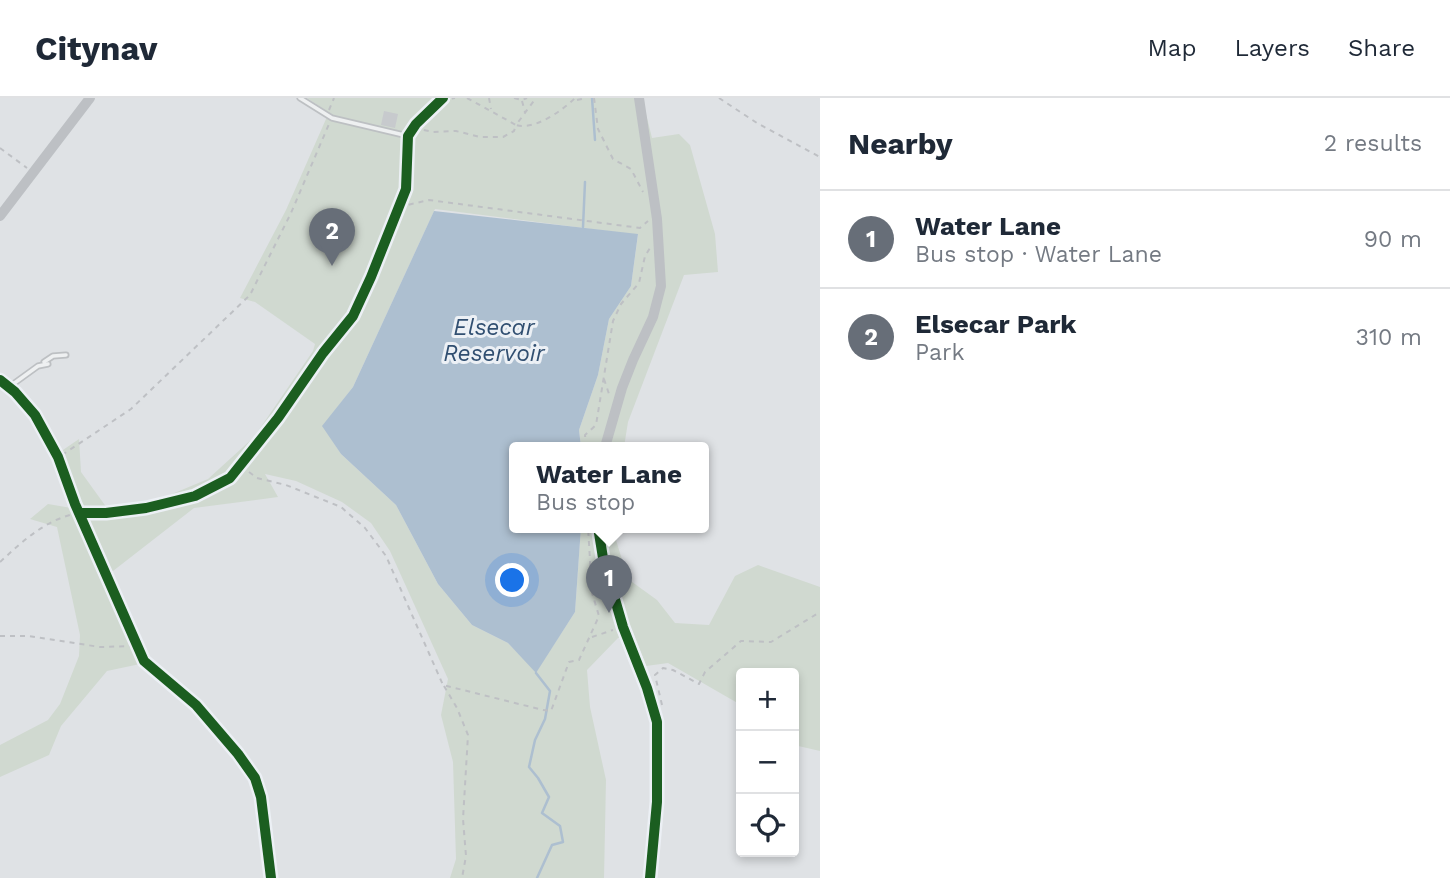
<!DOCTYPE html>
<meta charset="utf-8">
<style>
:root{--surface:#fff;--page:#f2f2f3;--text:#1f2937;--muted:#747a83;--line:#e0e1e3;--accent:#676e78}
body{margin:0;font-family:"Work Sans",sans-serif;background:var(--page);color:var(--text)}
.controls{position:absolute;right:21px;bottom:21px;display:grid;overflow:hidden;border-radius:7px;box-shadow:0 4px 10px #0003}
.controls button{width:63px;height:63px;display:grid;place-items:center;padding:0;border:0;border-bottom:2px solid var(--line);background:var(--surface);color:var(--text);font:35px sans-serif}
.you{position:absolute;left:513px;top:483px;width:24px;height:24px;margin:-18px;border:5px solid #fff;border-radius:50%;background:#1a73e8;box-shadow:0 0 0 10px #1a73e833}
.badge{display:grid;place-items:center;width:46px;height:46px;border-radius:50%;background:var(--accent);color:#fff;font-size:23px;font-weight:700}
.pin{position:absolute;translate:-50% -58px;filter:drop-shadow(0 2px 4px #0008)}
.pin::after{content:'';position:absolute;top:37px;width:24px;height:21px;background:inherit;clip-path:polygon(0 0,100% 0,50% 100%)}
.popup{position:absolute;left:509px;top:344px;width:200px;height:91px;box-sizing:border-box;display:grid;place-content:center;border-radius:7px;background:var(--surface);filter:drop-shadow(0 2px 5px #0005);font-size:23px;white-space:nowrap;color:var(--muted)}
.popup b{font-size:26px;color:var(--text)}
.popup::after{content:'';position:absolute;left:50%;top:100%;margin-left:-14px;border:14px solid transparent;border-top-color:var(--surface)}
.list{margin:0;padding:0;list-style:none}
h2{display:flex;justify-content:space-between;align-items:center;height:91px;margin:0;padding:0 28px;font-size:30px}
h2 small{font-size:23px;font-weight:400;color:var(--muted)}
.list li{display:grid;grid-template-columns:46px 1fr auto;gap:21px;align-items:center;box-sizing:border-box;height:98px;padding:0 28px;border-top:2px solid var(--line)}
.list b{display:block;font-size:26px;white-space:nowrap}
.list p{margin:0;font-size:23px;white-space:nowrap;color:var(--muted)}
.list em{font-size:23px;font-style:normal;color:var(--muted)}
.icon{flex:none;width:38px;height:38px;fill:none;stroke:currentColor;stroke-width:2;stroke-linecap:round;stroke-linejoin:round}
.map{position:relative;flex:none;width:820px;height:780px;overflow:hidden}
header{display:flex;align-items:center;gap:42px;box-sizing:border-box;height:98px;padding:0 35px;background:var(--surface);border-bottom:2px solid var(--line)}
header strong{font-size:33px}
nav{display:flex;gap:38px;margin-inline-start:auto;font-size:24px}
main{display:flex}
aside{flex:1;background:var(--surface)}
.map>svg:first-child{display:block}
.green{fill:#d0d9d0}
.water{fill:#adbfd0}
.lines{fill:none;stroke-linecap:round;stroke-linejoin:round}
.stream{stroke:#adbfd0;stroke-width:2.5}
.building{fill:#c7cacd}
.lane-casing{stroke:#bdc0c3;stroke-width:7}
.path{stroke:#bec0c4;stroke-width:2;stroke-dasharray:5 5;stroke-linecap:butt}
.lane{stroke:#eef0f1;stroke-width:3.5}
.secondary{stroke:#bdc0c4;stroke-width:10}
.cycleway-casing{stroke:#ecf0f5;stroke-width:15}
.cycleway{stroke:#1b5e20;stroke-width:10}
.labels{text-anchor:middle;stroke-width:6;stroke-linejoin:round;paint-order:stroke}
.water-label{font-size:23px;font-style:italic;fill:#314f71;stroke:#ecf0f5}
</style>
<header>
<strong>Citynav</strong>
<nav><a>Map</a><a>Layers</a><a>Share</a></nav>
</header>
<main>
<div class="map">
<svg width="820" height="780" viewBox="0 0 820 780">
<rect width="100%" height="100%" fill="#dfe2e5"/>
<path class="green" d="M307 0H642L652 40 679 36 690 47 715 136 718 174 684 177 628 324 624 349H581L579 332 598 277 609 221 631 188 638 137 435 111 353 289 323 328 341 356 396 407 438 486 472 527 508 545 536 574 575 514 581 429H612L628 481 657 502 675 525 709 527 735 478 758 467 820 489V653L794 647V575H741V607L668 565 646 568 633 535 618 540 587 572 590 609 606 682 604 780H450L456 761 453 664 441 617 448 581 390 453 371 425 342 404 296 383 265 376 278 399 194 410 104 480 132 553 140 566 107 573 61 628 49 657 0 679V647L48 622 60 606 79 558 80 537 57 429 30 421 48 406 83 412 60 354 79 341 81 374 107 410 160 401 208 381 254 339 313 253 315 246 255 204 240 200 286 112 326 21 331 16Z"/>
<path class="water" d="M434 113 638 136 631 188 609 221 598 277 579 332 581 349H514V429H581L575 514 536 575 508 545 472 527 438 486 396 407 341 356 322 328 353 289Z"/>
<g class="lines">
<g class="stream">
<path d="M592 0 595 42"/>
<path d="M583 129 585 84"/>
<path d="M536 575 550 593 545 621 535 642 529 669 538 680 549 699 542 715 560 728 563 744 552 747 537 780"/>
</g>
</g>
<path class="building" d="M384 13 398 16 395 30 381 27Z"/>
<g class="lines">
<defs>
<g id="lane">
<path d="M300 0 332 20 408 38"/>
<path d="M44 264 53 258 66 257"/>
<path d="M0 282C26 302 48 332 60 363 66 380 70 399 80 415"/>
<path d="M9 289 38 268 48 266"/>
</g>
</defs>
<use href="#lane" class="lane-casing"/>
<g class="path">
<path d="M467 0 516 27 536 0"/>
<path d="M489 0 491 11"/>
<path d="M514 0 522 2 527 0"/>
<path d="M594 0 598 31 613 61 631 71 643 94"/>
<path d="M719 0 757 25 820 59"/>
<path d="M442 2 455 0"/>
<path d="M577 2 586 0"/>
<path d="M522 3 525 14"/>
<path d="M329 12 334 0"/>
<path d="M414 30 433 34 456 33 480 39H503L514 33 516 27C534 33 563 12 575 0"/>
<path d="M0 50 27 70"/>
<path d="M399 109 429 102 640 130 648 123"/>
<path d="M604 281 610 299"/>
<path d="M586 349 585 337 596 327 613 223 621 206 639 185 645 158 650 150"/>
<path d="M62 357 131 311 250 197 291 115 329 26"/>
<path d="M241 368 257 380 286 387 341 409 365 430 386 458 443 587 543 612 551 613 569 564 579 562 599 518 592 495 588 429"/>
<path d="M0 464C23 443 44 423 74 416"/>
<path d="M0 538H28L100 549 136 548"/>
<path d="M592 539 613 532"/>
<path d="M444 588 457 610 468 637 463 721 466 758 462 780"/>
<path d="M662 607 655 577 663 570 673 572 699 586 705 574 741 543 771 544 820 514"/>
</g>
<use href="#lane" class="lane"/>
<g class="secondary">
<path d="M0 118 90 0"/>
<path d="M605 349 622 290 633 262 653 219 661 188 657 121 639 0"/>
<path d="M598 429 603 460 623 529 647 590 657 624V704L650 780"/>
</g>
<defs>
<g id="cycleway">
<path d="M0 282 15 294 35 317 58 359 75 406 144 563 196 607 238 656 255 680 261 699 271 780"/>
<path d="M80 415H106L146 410 195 398 230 380 278 320 323 255 353 218 371 179 406 91 408 38 416 26 443 0"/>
<path d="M598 429 603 460 623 529 647 590 657 624V704L650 780"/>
</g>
</defs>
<use href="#cycleway" class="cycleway-casing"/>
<use href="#cycleway" class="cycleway"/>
</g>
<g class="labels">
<g class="water-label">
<text x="494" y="237">Elsecar<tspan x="494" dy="26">Reservoir</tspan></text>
</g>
</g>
</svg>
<div class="controls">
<button>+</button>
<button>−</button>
<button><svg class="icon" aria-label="locate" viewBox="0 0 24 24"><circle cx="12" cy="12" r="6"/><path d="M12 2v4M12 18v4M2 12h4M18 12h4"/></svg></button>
</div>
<div class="you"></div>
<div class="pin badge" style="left:609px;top:515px">1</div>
<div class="popup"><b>Water Lane</b>Bus stop</div>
<div class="pin badge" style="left:332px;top:168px">2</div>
</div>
<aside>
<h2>Nearby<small>2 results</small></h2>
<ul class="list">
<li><span class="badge">1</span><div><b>Water Lane</b><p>Bus stop · Water Lane</p></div><em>90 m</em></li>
<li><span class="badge">2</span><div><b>Elsecar Park</b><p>Park</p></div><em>310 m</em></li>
</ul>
</aside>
</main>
